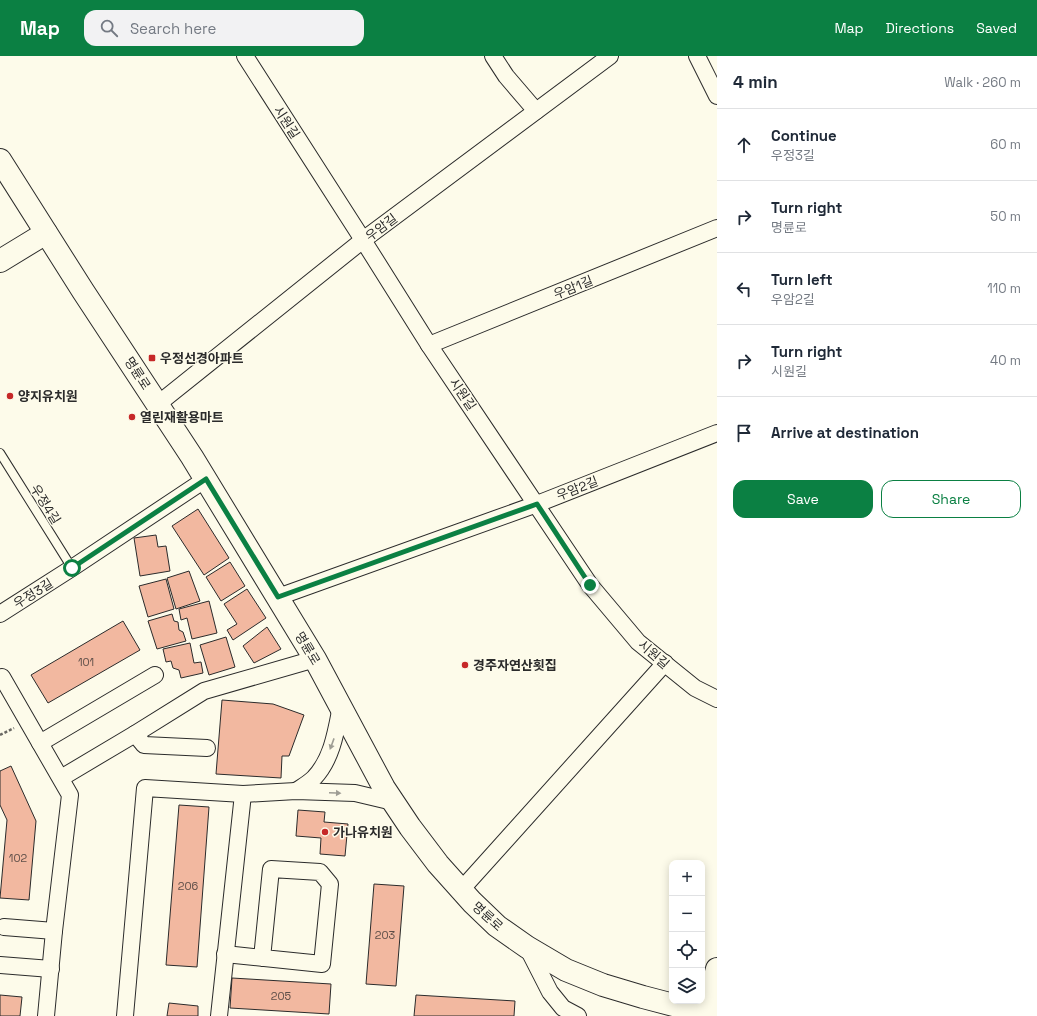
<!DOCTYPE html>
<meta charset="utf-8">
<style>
:root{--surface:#fff;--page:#f2f2f3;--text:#1f2937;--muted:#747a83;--line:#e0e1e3;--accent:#0b8043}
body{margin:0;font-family:"Space Grotesk","Noto Sans KR",sans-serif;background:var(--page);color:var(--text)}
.controls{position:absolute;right:12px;bottom:12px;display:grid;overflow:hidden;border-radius:8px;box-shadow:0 2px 10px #0003}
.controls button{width:36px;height:36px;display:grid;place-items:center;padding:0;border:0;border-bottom:1px solid var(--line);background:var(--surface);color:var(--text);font:20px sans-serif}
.stop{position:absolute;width:12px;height:12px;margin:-9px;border:3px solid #0b8043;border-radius:50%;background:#fff}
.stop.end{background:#0b8043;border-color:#fff;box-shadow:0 1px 4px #0008}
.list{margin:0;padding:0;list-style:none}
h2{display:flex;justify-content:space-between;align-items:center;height:52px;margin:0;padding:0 16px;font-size:17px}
h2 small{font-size:13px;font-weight:400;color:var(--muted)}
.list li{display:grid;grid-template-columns:26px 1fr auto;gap:12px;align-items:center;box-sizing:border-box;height:72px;padding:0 16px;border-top:1px solid var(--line)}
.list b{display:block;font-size:15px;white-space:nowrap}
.list p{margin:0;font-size:13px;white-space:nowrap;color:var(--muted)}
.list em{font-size:13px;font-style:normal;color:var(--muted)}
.actions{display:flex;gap:8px;padding:12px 16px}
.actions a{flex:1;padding:9px 0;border:1px solid var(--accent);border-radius:12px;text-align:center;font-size:14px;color:var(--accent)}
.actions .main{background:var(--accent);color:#fff}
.icon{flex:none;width:22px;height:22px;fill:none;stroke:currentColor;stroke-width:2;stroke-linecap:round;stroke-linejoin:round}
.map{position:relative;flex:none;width:717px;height:960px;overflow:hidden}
header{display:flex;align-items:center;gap:24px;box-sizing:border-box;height:56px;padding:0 20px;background:var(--accent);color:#fff}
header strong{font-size:19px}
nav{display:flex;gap:22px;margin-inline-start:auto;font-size:14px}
.search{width:280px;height:36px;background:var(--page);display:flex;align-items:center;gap:10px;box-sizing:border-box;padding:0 14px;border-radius:12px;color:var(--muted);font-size:15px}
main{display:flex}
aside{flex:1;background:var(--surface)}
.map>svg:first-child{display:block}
.building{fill:#f2b8a0;stroke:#2b2b2b}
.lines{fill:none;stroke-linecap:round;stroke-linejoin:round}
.lane-casing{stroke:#2b2b2b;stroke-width:10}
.street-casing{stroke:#2b2b2b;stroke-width:18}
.secondary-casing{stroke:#2b2b2b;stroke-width:24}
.primary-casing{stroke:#2b2b2b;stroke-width:24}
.path{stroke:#6a6964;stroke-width:2.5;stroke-dasharray:3 2;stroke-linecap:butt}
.lane{stroke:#fdfbea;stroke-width:8}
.street{stroke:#fdfbea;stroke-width:16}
.secondary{stroke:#fdfbea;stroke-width:22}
.primary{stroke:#fdfbea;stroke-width:22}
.oneway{fill:#9e9d94}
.route{stroke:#0b8043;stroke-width:5}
.poi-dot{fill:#c62828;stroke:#fdfbea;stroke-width:1.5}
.labels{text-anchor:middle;stroke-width:3;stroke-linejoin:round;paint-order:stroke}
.number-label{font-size:11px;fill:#5d4e48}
.street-label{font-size:13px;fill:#2b2b2b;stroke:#fdfbea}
.poi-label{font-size:13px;font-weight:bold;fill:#2b2b2b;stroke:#fdfbea;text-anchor:start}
</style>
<header>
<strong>Map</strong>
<div class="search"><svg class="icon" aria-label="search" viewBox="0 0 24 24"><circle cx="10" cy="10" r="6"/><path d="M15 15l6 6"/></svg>Search here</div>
<nav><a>Map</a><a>Directions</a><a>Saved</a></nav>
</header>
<main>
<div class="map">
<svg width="717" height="960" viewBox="0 0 717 960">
<rect width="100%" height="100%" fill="#fdfbea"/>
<g class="building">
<path d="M198 453 229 502 204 519 172 470Z"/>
<path d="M156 479 158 491 166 490 170 515 140 520 134 482Z"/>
<path d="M230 506 245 530 221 545 206 521Z"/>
<path d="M189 515 200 545 176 553 167 522Z"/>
<path d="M166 523 174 553 148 561 139 530Z"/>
<path d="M247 533 266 562 233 584 227 574 237 568 224 548Z"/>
<path d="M209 545 217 577 192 583 187 562 181 564 179 553Z"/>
<path d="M172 558 174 565 178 566 179 574 183 576 186 585 157 593 148 565Z"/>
<path d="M123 565 140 594 48 647 31 619Z"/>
<path d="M267 571 281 593 254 607 243 590Z"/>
<path d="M226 581 235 611 209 619 200 589Z"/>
<path d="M190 587 194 607 201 606 203 617 181 622 179 614 173 612 171 605 166 606 163 593Z"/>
<path d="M222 644 273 648 304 659 289 700H282L281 722 216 718Z"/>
<path d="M11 710 36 765 29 844 0 842 7 764 0 749V715Z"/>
<path d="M179 749 209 751 197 911 166 909Z"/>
<path d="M298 754 325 756 324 766 348 768 345 800 320 798 321 782 296 780Z"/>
<path d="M374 828 404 830 396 930 366 928Z"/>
<path d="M232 922 331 928 329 958 230 952Z"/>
<path d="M0 939 22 941 20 960H0Z"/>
<path d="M416 939 515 945 514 960H414Z"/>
<path d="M169 947 198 950V960H167Z"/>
</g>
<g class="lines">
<defs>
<path id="lane" d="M0 397 72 512"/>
<g id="street">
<path d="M245 0 363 184 429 289 590 529 638 586 695 632 717 643"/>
<path d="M493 0 506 20 536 55"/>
<path d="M697 0 717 40"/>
<path d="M429 289 717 172"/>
<path d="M158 348 363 184 610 0"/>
<path d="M278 541 537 448 717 377"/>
<path d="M0 558 72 512 206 423"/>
<path d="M0 622 2 621 40 687 155 619"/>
<path d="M135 678 144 689 207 692"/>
<path d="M40 687 70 739 54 875 46 960"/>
<path d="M61 722 135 678 204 635 315 603"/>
<path d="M296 735C302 731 309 727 314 722 332 703 336 676 341 650"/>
<path d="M461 834 665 607"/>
<path d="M4 871 54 875"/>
<path d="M527 891 550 936 563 952 578 960"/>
<path d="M225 898 322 908 330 828 320 816 271 813 262 902"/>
<path d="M0 909 51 913"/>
<path d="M125 960 145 732 243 738 296 735 355 737 393 746"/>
<path d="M219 960 243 738"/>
</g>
<g id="secondary">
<path d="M0 205 46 177"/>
<path d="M704 960 717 913"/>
</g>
<path id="primary" d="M0 104 83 235 192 401 315 603 384 732 410 771 438 808 472 846 497 870 527 891 566 914 603 929 643 941 704 957 717 959"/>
</defs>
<use href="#lane" class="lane-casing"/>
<use href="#street" class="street-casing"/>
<use href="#secondary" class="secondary-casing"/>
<use href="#primary" class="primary-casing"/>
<path class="path" d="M0 679 14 672"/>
<use href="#lane" class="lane"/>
<use href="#street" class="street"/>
<use href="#secondary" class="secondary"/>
<use href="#primary" class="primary"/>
</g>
<defs><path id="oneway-solid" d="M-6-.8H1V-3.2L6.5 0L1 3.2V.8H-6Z"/></defs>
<g class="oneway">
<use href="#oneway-solid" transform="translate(332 688) rotate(110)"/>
<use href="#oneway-solid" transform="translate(335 737) rotate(2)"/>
</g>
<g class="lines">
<path class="route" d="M72 512 206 423 278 541 537 448 590 529"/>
</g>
<g class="poi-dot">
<rect x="148" y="298" width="8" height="8" rx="2"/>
<circle cx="10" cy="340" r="4"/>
<circle cx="132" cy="361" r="4"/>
<circle cx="465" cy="609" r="4"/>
<circle cx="325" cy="776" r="4"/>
</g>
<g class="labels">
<g class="number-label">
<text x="86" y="610">101</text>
<text x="18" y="806">102</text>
<text x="188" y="834">206</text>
<text x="385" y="883">203</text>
<text x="281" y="944">205</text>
</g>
<g class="street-label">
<text transform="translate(287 66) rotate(57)" y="5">시원길</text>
<text transform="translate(381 171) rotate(-37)" y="5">우암길</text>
<text transform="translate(573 231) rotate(-22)" y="5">우암1길</text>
<text transform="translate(138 317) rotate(57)" y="5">명륜로</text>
<text transform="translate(463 338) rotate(56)" y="5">시원길</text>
<text transform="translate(577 432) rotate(-21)" y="5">우암2길</text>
<text transform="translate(46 448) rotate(58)" y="5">우정4길</text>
<text transform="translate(33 537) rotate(-32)" y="5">우정3길</text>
<text transform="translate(308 592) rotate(59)" y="5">명륜로</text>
<text transform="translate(654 598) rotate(41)" y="5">시원길</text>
<text transform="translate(488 860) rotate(42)" y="5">명륜로</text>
</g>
<g class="poi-label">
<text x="160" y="307">우정선경아파트</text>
<text x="18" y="345">양지유치원</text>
<text x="140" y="366">열린재활용마트</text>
<text x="473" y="614">경주자연산횟집</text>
<text x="333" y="781">가나유치원</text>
</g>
</g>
</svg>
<div class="controls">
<button>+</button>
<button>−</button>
<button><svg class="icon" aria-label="locate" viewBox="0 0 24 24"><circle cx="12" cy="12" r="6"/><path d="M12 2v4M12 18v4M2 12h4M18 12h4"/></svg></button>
<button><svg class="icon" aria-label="layers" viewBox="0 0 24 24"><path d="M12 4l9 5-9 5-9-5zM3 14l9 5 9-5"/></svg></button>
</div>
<div class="stop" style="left:72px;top:512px"></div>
<div class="stop end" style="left:590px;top:529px"></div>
</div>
<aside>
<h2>4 min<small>Walk · 260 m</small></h2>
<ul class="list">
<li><svg class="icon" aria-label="ahead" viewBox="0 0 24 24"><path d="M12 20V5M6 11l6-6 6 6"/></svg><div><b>Continue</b><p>우정3길</p></div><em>60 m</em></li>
<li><svg class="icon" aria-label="right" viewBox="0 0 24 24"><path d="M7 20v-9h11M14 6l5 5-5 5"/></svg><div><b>Turn right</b><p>명륜로</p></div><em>50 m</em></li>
<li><svg class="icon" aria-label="left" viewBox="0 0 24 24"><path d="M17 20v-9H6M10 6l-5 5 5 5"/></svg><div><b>Turn left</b><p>우암2길</p></div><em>110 m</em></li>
<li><svg class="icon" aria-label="right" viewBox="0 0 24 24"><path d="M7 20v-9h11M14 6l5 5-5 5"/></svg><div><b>Turn right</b><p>시원길</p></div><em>40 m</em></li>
<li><svg class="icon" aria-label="arrive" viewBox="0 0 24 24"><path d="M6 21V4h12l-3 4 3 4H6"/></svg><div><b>Arrive at destination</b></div></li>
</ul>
<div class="actions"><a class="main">Save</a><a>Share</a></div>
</aside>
</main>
